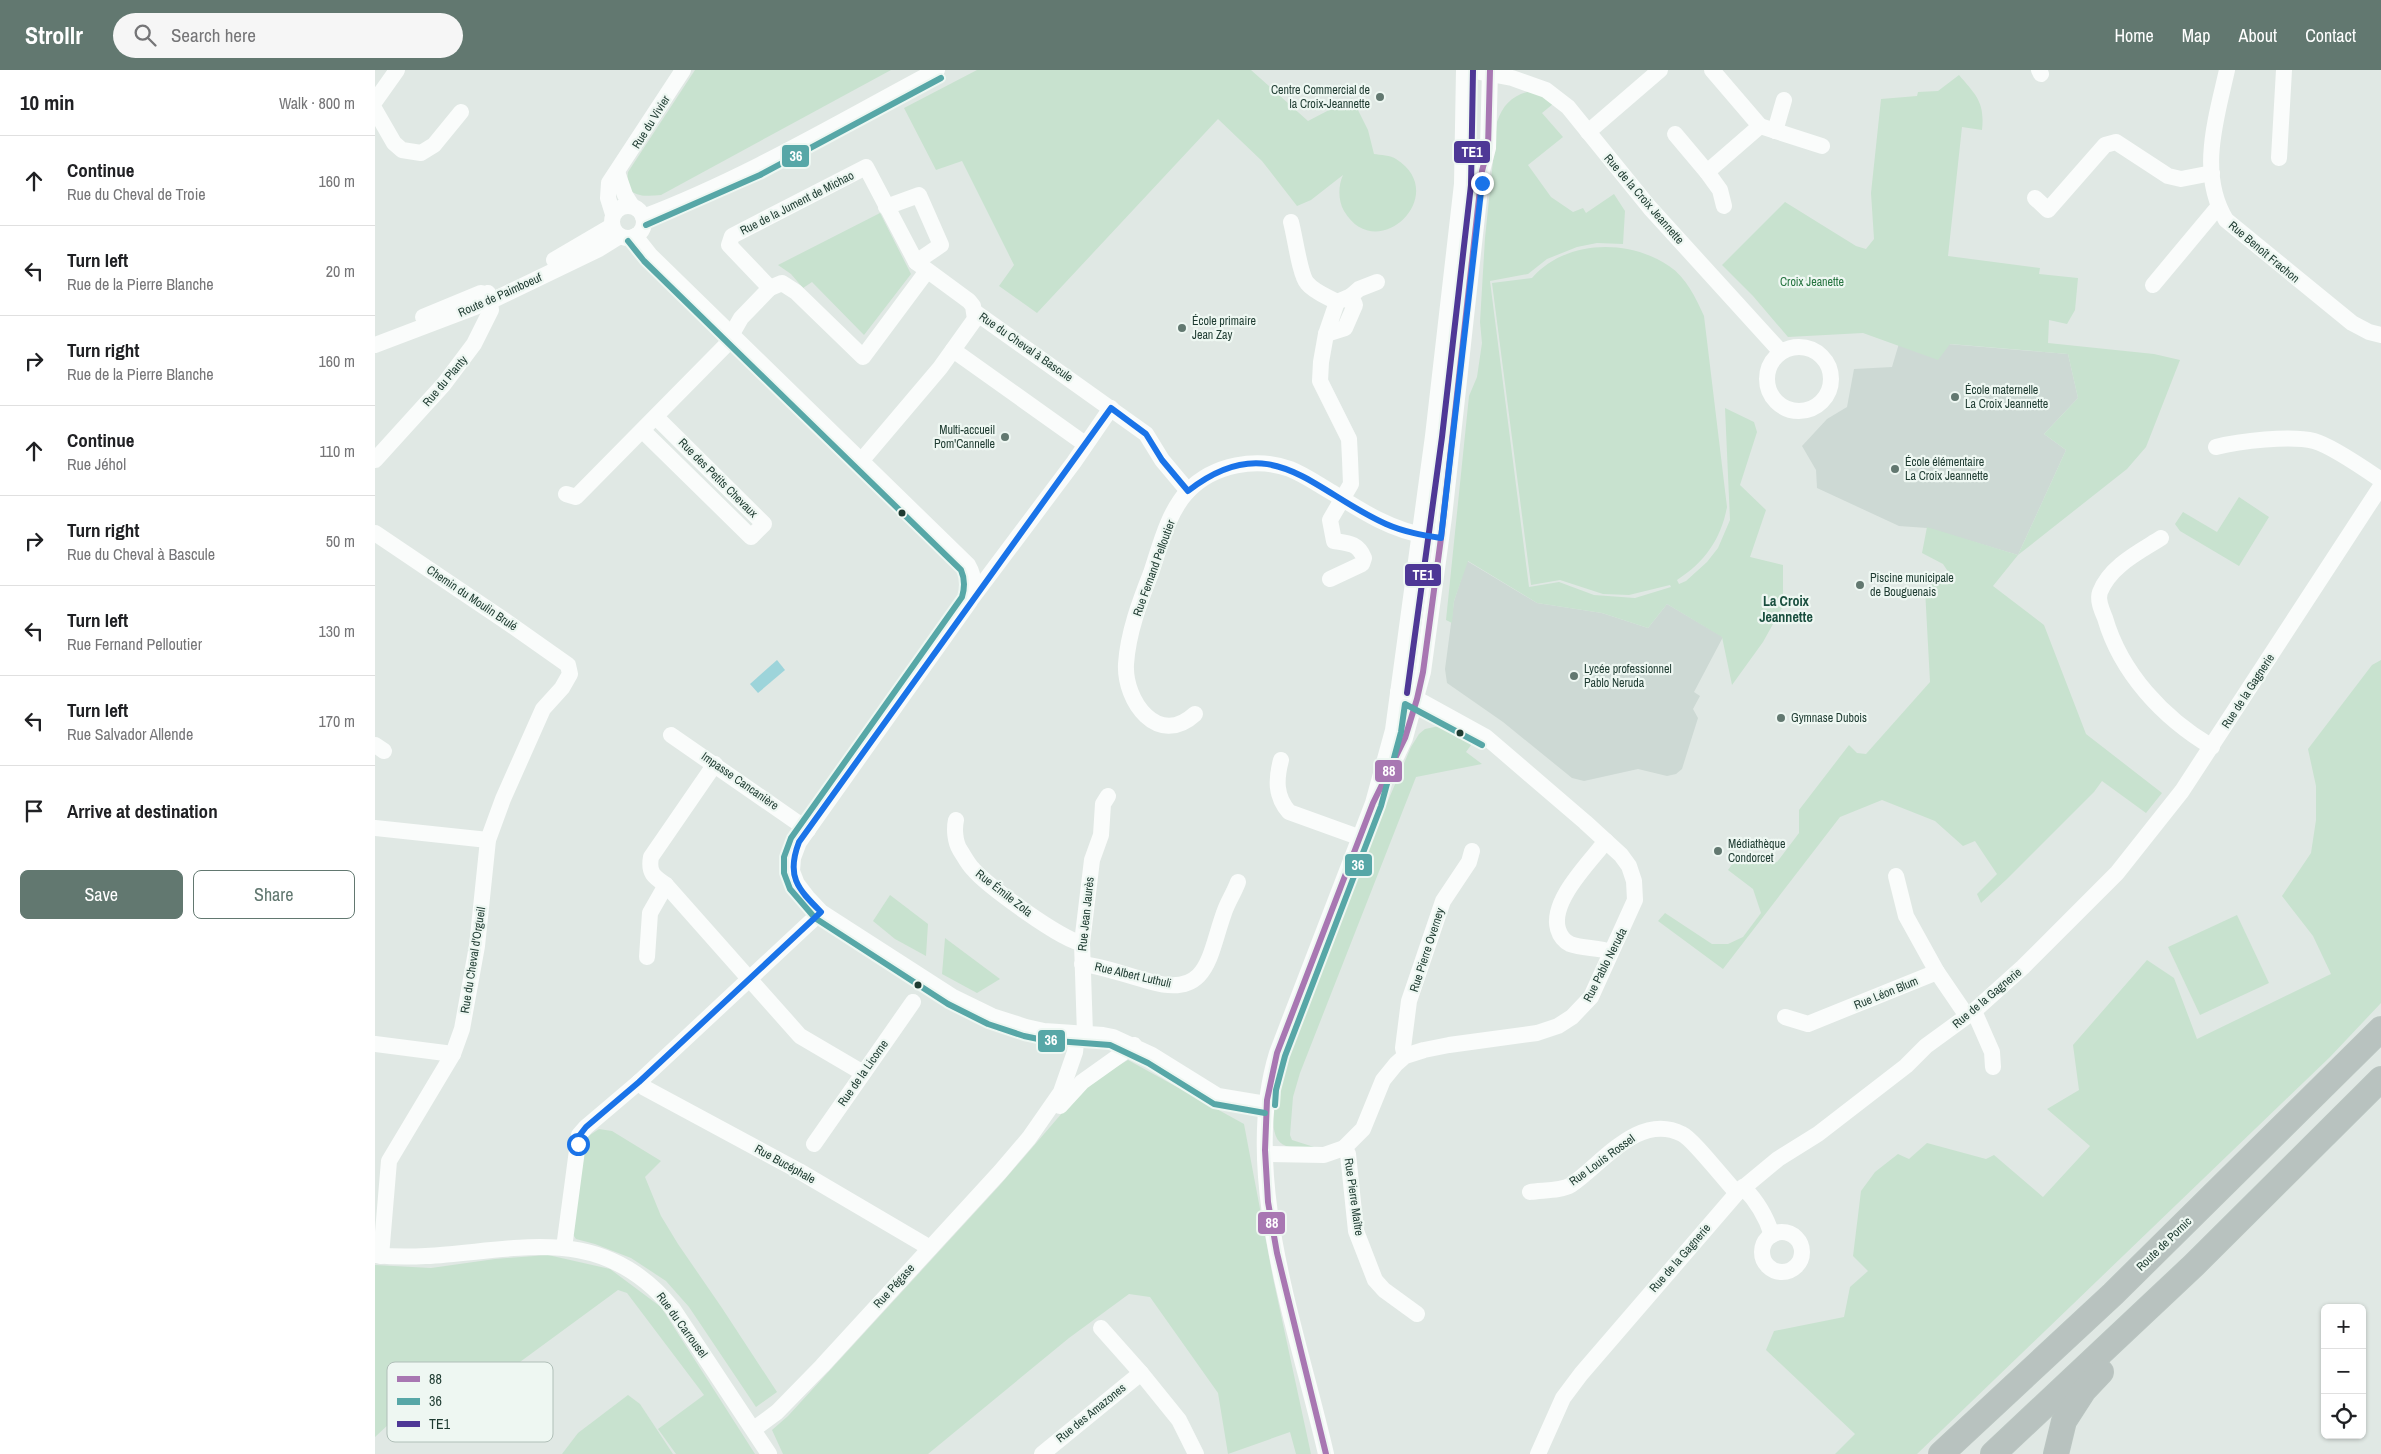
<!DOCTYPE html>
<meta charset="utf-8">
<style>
:root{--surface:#fff;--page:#f6f6f6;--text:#202124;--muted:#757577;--line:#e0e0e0;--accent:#627870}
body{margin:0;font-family:"Archivo Narrow",sans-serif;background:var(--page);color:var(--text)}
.controls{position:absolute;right:15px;bottom:15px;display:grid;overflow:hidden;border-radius:8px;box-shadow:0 1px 4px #0004}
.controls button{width:45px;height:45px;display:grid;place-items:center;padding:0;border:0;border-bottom:1px solid var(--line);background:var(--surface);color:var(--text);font:25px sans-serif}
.stop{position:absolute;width:15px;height:15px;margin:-11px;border:4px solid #1a73e8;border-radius:50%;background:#fff}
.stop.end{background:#1a73e8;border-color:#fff;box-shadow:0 1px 5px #0008}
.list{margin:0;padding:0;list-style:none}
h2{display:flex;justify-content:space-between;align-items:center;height:65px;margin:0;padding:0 20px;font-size:21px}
h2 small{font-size:16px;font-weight:400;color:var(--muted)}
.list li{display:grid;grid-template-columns:32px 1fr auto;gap:15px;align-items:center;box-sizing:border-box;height:90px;padding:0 20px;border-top:1px solid var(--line)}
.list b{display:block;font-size:19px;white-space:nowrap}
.list p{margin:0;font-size:16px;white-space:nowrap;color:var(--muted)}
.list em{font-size:16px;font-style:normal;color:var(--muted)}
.actions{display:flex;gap:10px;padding:15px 20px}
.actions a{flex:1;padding:11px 0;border:1px solid var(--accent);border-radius:8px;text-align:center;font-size:18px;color:var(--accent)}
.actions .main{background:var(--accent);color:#fff}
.icon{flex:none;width:28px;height:28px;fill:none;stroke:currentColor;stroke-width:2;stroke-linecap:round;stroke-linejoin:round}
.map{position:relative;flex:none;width:2006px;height:1384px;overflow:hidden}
header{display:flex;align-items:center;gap:30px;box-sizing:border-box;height:70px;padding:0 25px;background:var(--accent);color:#fff}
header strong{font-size:24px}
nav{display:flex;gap:28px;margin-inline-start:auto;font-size:18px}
.search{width:350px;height:45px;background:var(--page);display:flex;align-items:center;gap:12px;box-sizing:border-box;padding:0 18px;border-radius:28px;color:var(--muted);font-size:19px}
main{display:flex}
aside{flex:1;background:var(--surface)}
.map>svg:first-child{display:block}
.built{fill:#cdd9d4}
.green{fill:#c8e2cf}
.water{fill:#9dd4da}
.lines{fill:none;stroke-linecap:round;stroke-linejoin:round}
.highway-casing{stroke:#bac5c1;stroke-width:26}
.minor{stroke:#fafcfb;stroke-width:16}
.highway{stroke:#b8c2bf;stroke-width:24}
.bus-1-casing{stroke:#eef7f2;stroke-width:10}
.bus-2-casing{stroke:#eef7f2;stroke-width:10}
.bus-3-casing{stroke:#eef7f2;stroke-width:10}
.bus-1{stroke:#a877b2;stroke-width:6}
.bus-2{stroke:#57a7a7;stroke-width:6}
.bus-3{stroke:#4e3896;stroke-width:6}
.route{stroke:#1a73e8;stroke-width:6}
.poi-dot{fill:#627870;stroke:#eef7f2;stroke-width:2}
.bus-dot{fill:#1e3b31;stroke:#eef7f2;stroke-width:2}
.labels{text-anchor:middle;stroke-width:4.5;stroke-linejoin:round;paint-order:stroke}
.poi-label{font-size:12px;fill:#1e3b31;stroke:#eef7f2;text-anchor:start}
.street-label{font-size:12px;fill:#1e3b31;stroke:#eef7f2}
.park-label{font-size:12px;fill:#267440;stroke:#eef7f2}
.neighbourhood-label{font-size:14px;font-weight:bold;fill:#194e3e;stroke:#eef7f2}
.key{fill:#eef7f2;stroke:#b0bfb8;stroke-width:1}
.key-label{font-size:14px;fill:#1e3b31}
.line-badge{stroke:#eef7f2;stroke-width:2}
.badge-label{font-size:14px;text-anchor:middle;font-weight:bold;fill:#fff}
</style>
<header>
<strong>Strollr</strong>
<div class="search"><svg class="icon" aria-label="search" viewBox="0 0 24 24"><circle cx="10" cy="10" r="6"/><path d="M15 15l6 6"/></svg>Search here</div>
<nav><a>Home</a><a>Map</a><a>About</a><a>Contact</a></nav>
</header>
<main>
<aside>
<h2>10 min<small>Walk · 800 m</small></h2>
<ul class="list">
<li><svg class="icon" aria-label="ahead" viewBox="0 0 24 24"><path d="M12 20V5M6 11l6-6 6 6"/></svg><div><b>Continue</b><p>Rue du Cheval de Troie</p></div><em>160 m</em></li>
<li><svg class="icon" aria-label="left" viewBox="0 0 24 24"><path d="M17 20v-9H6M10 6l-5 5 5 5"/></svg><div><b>Turn left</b><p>Rue de la Pierre Blanche</p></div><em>20 m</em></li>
<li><svg class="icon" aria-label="right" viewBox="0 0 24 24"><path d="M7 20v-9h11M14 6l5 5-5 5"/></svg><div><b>Turn right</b><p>Rue de la Pierre Blanche</p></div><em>160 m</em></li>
<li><svg class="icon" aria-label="ahead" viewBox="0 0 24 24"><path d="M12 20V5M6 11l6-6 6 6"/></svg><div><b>Continue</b><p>Rue Jéhol</p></div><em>110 m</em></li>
<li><svg class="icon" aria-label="right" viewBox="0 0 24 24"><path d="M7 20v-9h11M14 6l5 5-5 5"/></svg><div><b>Turn right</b><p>Rue du Cheval à Bascule</p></div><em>50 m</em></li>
<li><svg class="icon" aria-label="left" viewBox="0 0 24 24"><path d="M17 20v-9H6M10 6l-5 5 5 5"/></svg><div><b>Turn left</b><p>Rue Fernand Pelloutier</p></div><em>130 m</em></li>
<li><svg class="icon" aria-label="left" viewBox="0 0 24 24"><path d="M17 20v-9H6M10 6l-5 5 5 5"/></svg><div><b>Turn left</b><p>Rue Salvador Allende</p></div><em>170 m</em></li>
<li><svg class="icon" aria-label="arrive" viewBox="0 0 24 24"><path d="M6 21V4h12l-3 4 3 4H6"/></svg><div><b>Arrive at destination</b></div></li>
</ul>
<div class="actions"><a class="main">Save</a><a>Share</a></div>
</aside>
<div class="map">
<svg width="2006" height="1384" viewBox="0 0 2006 1384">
<rect width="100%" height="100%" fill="#e0e8e4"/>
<g class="built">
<path d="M1525 270 1693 284 1703 328 1669 364 1691 380 1643 485 1552 458 1524 456 1442 418 1441 400 1427 376 1452 349 1472 337 1479 299 1517 297Z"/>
<path d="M1092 491 1162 533 1227 543 1273 558 1292 534 1348 567 1319 622 1325 626 1318 639 1323 648 1307 699 1301 704 1292 706 1263 699 1209 711 1197 708 1128 652 1072 613 1070 599 1079 531Z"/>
</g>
<g class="green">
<path d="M320 0H516L286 125C266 127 249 127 253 102Z"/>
<path d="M602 0H876L933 51 977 28 993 60 999 84C1005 85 1016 85 1021 89 1077 124 1002 197 969 141 963 130 963 116 968 105L936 130 922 136 887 91 843 49 662 243 624 216 639 195 587 91 561 100 529 38Z"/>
<path d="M1584 5C1601 25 1610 32 1607 60L1587 57 1573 186 1665 198 1664 204 1703 208 1700 240 1692 254 1674 250 1673 273 1779 284 1805 290 1771 377 1752 399 1643 485 1618 516 1669 555 1711 664 1787 723 1771 743 1727 711 1719 722 1632 809 1606 833 1602 824 1622 804 1600 771 1588 776 1560 751 1507 730 1465 747 1348 899 1283 851 1290 843 1337 874H1353L1368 867 1386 843 1378 819 1353 800 1365 783 1395 793 1402 792 1424 763V740L1474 675 1482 683 1491 684 1555 612 1550 519 1574 503 1568 494 1547 483 1552 457 1643 485 1691 380 1669 364 1703 328 1693 284 1575 274 1563 290 1488 263 1413 267 1378 226 1347 195 1410 132 1481 176 1491 179 1499 169 1496 123 1506 29 1542 26 1543 22 1563 21Z"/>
<path d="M1157 21 1170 26 1178 34 1167 43 1188 67 1153 95 1176 127 1198 142 1208 138 1211 143 1239 124 1250 141 1248 174 1222 173 1202 177 1172 189 1153 204 1115 211 1154 517 1184 512 1219 525 1260 528 1296 517 1295 515 1254 525 1228 524 1185 510 1156 515 1117 213 1157 208C1190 170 1253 168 1294 196 1311 207 1321 228 1329 246L1352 437C1346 469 1330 492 1302 510L1304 514 1311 511 1332 492 1343 478 1355 450 1350 338 1379 352 1382 362 1365 415 1391 440 1375 487 1408 495V536L1388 572 1357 615 1347 567 1292 534 1273 558 1227 543 1162 533 1093 491 1079 531 1077 553 1071 550 1094 326 1102 307 1107 273 1105 252 1110 168 1122 52C1128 34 1139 24 1157 21Z"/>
<path d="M505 143 536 204 489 265 437 212 428 218 416 204 403 195Z"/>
<path d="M1864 427 1894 447 1864 496 1805 461 1800 454 1808 442 1842 462Z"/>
<path d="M2006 590V933L1955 987 1542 1384H1460L1480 1364 1391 1280 1399 1261 1469 1247 1475 1217 1493 1201 1478 1186 1486 1121 1500 1102 1523 1084 1534 1089 1552 1073 1611 1089 1619 1085 1668 1127 1715 1076 1672 1039 1704 1020 1698 975 1772 890 1799 908 1822 969 1956 904 1938 866 1907 826 1936 783 1941 750V716L1933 679 1997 595Z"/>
<path d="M1069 655 1080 657 1099 671 1091 682 1107 694 1041 707 925 1003 918 1027 915 1065 917 1070 939 1077C931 1077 919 1079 911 1076 891 1070 900 1031 901 1015L1012 733 1036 677 1044 664 1050 659Z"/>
<path d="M515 825 553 854 551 886 520 869 498 851Z"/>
<path d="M1862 845 1894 913 1825 945 1793 877Z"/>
<path d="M570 868 625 909 602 923 567 904Z"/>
<path d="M753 990 869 1054 898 1208 936 1384H921L915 1362 853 1384 843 1323 775 1227 754 1224 694 1268 553 1384H408L397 1360 413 1346 625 1115 712 1014Z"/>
<path d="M224 1059 237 1061 286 1091 270 1107 286 1146 303 1174 347 1238 402 1322 381 1337 314 1237 291 1211 256 1188 220 1174 201 1169 197 1163 212 1067Z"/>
<path d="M173 1185 235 1199 286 1237 380 1384H301L283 1359 329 1325 252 1223 243 1220 81 1339 56 1315 0 1367V1195L56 1198 120 1189Z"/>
<path d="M253 1325 265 1334 298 1384H187L203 1363Z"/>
</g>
<path class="water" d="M402 590 410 600 383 623 375 614Z"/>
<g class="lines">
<defs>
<g id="highway">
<path d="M1566 1384 1738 1224 2006 959"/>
<path d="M1618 1384 1819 1195 2006 1009"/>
<path d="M1681 1384 1689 1351 1709 1320 1726 1302"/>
</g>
</defs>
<use href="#highway" class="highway-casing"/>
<g class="minor">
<path d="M1094 0 1137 8 1171 20 1193 37 1275 138 1406 282"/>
<path d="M1337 0 1385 56 1332 102 1345 120 1349 136"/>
<path d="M1664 0 1666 4"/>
<path d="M1852 0C1841 49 1823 104 1851 150L1977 253 1994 262 2006 265"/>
<path d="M0 31 22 0"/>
<path d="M0 40 19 73 27 80 46 83 59 75 86 42"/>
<path d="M1385 56 1447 76"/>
<path d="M1400 61 1409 30"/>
<path d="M1213 62 1285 0"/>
<path d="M1300 64 1332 102"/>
<path d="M1904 88 1909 0"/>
<path d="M242 102 250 125 257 136"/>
<path d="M1660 128 1673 140 1730 75 1741 72 1793 106 1806 109 1837 103"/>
<circle cx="253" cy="152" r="16"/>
<path d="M511 137 544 125 566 175 541 192"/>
<path d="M238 144 233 128 234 113 308 0"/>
<path d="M268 147C371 108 466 51 562 0"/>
<path d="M916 152C920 167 925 205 932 213 939 222 953 227 962 232"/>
<path d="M260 166 275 185 593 495C600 507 600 518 595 531L424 772 418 788 417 801 422 814 432 827 446 842 578 927 617 946 651 957 669 961 728 965 738 967 777 985 843 1026 891 1034"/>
<path d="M179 190 237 156"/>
<path d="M1778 215 1843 137"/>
<path d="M395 218 407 213 421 222 488 287 552 201"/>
<path d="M976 226 980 235 970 258 951 264 962 232Z"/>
<path d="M976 226 984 219 1002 212"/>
<path d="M600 242 771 364 787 390 813 421"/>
<path d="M48 247 106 223"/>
<path d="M951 264 946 292 945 311 974 369 975 389 976 414 955 450 959 471C973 473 983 473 989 488L987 494 955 509"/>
<path d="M0 275 116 231 224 179 245 166"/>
<circle cx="1424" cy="309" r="32"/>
<path d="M578 280 710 374"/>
<path d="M268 361 376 467 389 454 281 347"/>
<path d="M1841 377C1864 371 1916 365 1939 371 1957 376 1990 399 2006 410"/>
<path d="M0 390 69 314 99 274 116 240 113 223"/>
<path d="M191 424 201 427 350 276 366 248 395 218 354 175 357 166 491 97 541 192 594 231 598 236 600 249 565 298 487 390"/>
<path d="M0 463 129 550 193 595 195 604 187 618 168 639 128 729 113 770 102 876 87 959 78 984 14 1091 6 1186"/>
<path d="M1786 468C1764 482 1735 496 1725 522 1722 530 1727 541 1730 548 1746 603 1788 648 1837 677"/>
<path d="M597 528 699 392 736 338"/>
<path d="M820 644C783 678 749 631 751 594 753 563 765 531 776 503 785 476 793 442 813 421 839 394 882 387 915 399 930 405 944 415 958 423 988 442 1018 461 1053 466"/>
<path d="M296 665 433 760"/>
<path d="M0 675 9 681"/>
<path d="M906 690C901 709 900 726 914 742L986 768"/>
<path d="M340 694 276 787C273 803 279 807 291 815L425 966 488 1003"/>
<path d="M1016 698 1030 668 1048 602 1069 447 1107 101 1113 78 1115 0"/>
<path d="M581 750C579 759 580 772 585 780 589 786 593 794 598 799 611 815 689 872 707 873"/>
<path d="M0 758 113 770"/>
<path d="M1231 771C1214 793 1175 831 1183 859 1185 866 1189 871 1195 874 1208 879 1223 877 1236 882"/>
<path d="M1521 806 1531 846 1562 902"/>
<path d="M272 887 275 843 291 815"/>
<path d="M707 894C731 897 753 906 777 912 834 928 834 884 849 843 852 833 859 823 863 812"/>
<path d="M1599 941 1617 982 1618 997"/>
<path d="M1410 947 1433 954 1562 902 1592 946"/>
<path d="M710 964 707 873 717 790 726 765 728 734 733 726"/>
<path d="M0 974 78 984"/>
<path d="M1030 986 1028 978 1034 931 1068 831 1094 792 1097 781"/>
<path d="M264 1012 270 1018 424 1101 555 1178"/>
<path d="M685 1036 707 1012 759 975"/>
<path d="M439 1074 538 932"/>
<path d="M969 1078 973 1084 981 1161 1000 1210 1009 1220 1042 1244"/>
<path d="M890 1084 949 1085 969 1078 988 1059 1008 1010 1021 994 1030 986 1049 980 1074 975 1162 963 1183 956 1197 947 1216 927 1260 830 1259 811 1254 796 1246 785 1210 752 1111 667 1042 629 1023 622"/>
<path d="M1368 1117C1383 1132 1391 1146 1397 1165"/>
<path d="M1155 1122C1166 1120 1186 1121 1196 1115 1228 1093 1264 1042 1307 1064 1318 1069 1351 1112 1362 1123"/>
<circle cx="1407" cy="1182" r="20"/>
<path d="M189 1178 204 1065 211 1057 264 1012 446 842"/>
<path d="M0 1185C109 1197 213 1134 298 1239L394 1384"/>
<path d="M726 1258 766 1303"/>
<path d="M379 1359 402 1342 447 1296 625 1102 654 1068 686 1022 700 982 702 964"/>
<path d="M667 1384 766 1303 804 1350 821 1384"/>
<path d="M951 1384C923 1261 864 1106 902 983L998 733 1018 660 1058 366 1087 114 1089 0"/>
<path d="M1163 1384 1188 1328 1206 1304 1362 1123 1403 1089 1443 1064 1531 996 1551 976 1599 941 1648 897 1742 803 1807 721 2006 416"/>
</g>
<use href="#highway" class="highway"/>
<defs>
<path id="bus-1" d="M951 1384 902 1183 893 1132 890 1080 892 1030 902 983 998 733 1030 668 1042 629 1048 602 1066 468 1107 101 1113 78 1115 0"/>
<g id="bus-2">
<path d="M271 155 385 105 566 8"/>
<path d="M253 171 269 191 586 500C590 509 590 517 587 527L416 768 409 787V803L415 819 440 848 573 934 613 954 649 966 668 970 735 975 773 993 839 1034 890 1043"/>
<path d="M900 1035 901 1020 910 986 1006 736 1026 662 1030 634 1107 675"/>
</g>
<path id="bus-3" d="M1032 623 1067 367 1096 115 1098 0"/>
</defs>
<use href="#bus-1" class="bus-1-casing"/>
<use href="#bus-2" class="bus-2-casing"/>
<use href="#bus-3" class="bus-3-casing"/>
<use href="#bus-1" class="bus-1"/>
<use href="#bus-2" class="bus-2"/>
<use href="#bus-3" class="bus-3"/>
</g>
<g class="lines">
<path class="route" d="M203 1074 204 1066 211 1057 264 1012 446 842C422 818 411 806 424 772L736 338 771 364 787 390 813 421C896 356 937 421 1011 454 1029 462 1047 465 1066 468L1107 113"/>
</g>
<g class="poi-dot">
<circle cx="1005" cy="27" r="5"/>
<circle cx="807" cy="258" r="5"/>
<circle cx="1580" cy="327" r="5"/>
<circle cx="630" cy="367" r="5"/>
<circle cx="1520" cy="399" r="5"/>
<circle cx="1485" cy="515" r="5"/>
<circle cx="1199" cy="606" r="5"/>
<circle cx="1406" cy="648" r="5"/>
<circle cx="1343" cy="781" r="5"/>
</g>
<g class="bus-dot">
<circle cx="527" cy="443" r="4.5"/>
<circle cx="1085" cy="663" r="4.5"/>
<circle cx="543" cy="915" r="4.5"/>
</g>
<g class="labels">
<g class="poi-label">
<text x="995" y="24" text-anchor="end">Centre Commercial de<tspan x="995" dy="14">la Croix-Jeannette</tspan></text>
<text x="817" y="255">École primaire<tspan x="817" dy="14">Jean Zay</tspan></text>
<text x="1590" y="324">École maternelle<tspan x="1590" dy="14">La Croix Jeannette</tspan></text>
<text x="620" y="364" text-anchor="end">Multi-accueil<tspan x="620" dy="14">Pom'Cannelle</tspan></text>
<text x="1530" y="396">École élémentaire<tspan x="1530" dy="14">La Croix Jeannette</tspan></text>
<text x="1495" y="512">Piscine municipale<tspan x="1495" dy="14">de Bouguenais</tspan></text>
<text x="1209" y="603">Lycée professionnel<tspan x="1209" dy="14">Pablo Neruda</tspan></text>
<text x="1416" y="652">Gymnase Dubois</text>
<text x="1353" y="778">Médiathèque<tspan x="1353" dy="14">Condorcet</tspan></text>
</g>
<g class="street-label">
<text transform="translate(276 52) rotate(-58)" y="4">Rue du Vivier</text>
<text transform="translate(1269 129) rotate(49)" y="4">Rue de la Croix Jeannette</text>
<text transform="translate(422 133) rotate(-27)" y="4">Rue de la Jument de Michao</text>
<text transform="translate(1889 182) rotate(40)" y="4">Rue Benoît Frachon</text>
<text transform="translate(125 225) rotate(-24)" y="4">Route de Paimboeuf</text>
<text transform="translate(651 277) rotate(35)" y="4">Rue du Cheval à Bascule</text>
<text transform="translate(70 311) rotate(-50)" y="4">Rue du Planty</text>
<text transform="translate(343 408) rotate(45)" y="4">Rue des Petits Chevaux</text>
<text transform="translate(779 498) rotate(-70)" y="4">Rue Fernand Pelloutier</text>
<text transform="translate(97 528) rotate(34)" y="4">Chemin du Moulin Brulé</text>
<text transform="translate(1873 621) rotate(-57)" y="4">Rue de la Gagnerie</text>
<text transform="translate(365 711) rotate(35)" y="4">Impasse Cancanière</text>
<text transform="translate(629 823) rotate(38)" y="4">Rue Émile Zola</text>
<text transform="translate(711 844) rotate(-84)" y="4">Rue Jean Jaurès</text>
<text transform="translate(1052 880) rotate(-72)" y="4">Rue Pierre Overney</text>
<text transform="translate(98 890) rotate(-81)" y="4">Rue du Cheval d'Orgueil</text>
<text transform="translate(1230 895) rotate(-63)" y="4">Rue Pablo Neruda</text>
<text transform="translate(758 905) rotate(13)" y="4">Rue Albert Luthuli</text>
<text transform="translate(1511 923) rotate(-22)" y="4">Rue Léon Blum</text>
<text transform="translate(1612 928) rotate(-40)" y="4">Rue de la Gagnerie</text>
<text transform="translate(488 1003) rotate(-55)" y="4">Rue de la Licorne</text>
<text transform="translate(1227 1090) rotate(-36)" y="4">Rue Louis Rossel</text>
<text transform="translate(410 1094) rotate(29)" y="4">Rue Bucéphale</text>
<text transform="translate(979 1127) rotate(82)" y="4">Rue Pierre Maître</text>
<text transform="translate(1789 1174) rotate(-44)" y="4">Route de Pornic</text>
<text transform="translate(1305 1188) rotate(-49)" y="4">Rue de la Gagnerie</text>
<text transform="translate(519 1216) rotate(-48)" y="4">Rue Pégase</text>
<text transform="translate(307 1255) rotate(54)" y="4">Rue du Carrousel</text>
<text transform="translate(716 1343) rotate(-39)" y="4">Rue des Amazones</text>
</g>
<g class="park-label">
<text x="1437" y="216">Croix Jeanette</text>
</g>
<g class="neighbourhood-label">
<text x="1411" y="536">La Croix<tspan x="1411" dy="16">Jeannette</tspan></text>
</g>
</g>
<rect x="12" y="1292" width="166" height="80" rx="8" class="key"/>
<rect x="22" y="1306" width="23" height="6" fill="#a877b2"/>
<rect x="22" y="1328" width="23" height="7" fill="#57a7a7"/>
<rect x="22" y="1351" width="23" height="6" fill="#4e3896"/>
<g class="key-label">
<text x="54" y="1314">88</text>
<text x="54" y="1336">36</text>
<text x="54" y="1359">TE1</text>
</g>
<g class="line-badge">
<rect x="1078" y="70" width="38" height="24" rx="5" fill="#4e3896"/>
<rect x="406" y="74" width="29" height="24" rx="5" fill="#57a7a7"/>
<rect x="1029" y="493" width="38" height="24" rx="5" fill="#4e3896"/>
<rect x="999" y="689" width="29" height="24" rx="5" fill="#a877b2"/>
<rect x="969" y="783" width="29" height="24" rx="5" fill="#57a7a7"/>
<rect x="662" y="959" width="29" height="24" rx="5" fill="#57a7a7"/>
<rect x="882" y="1141" width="29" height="24" rx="5" fill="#a877b2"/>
</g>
<g class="badge-label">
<text x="1097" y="87">TE1</text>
<text x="421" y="91">36</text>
<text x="1048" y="510">TE1</text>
<text x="1014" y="706">88</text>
<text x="983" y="800">36</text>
<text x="676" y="975">36</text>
<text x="897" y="1158">88</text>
</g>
</svg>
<div class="controls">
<button>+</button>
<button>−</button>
<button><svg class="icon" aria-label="locate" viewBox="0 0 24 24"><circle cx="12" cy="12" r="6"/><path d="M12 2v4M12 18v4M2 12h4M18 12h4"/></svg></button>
</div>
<div class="stop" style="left:203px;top:1074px"></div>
<div class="stop end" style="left:1107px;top:113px"></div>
</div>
</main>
